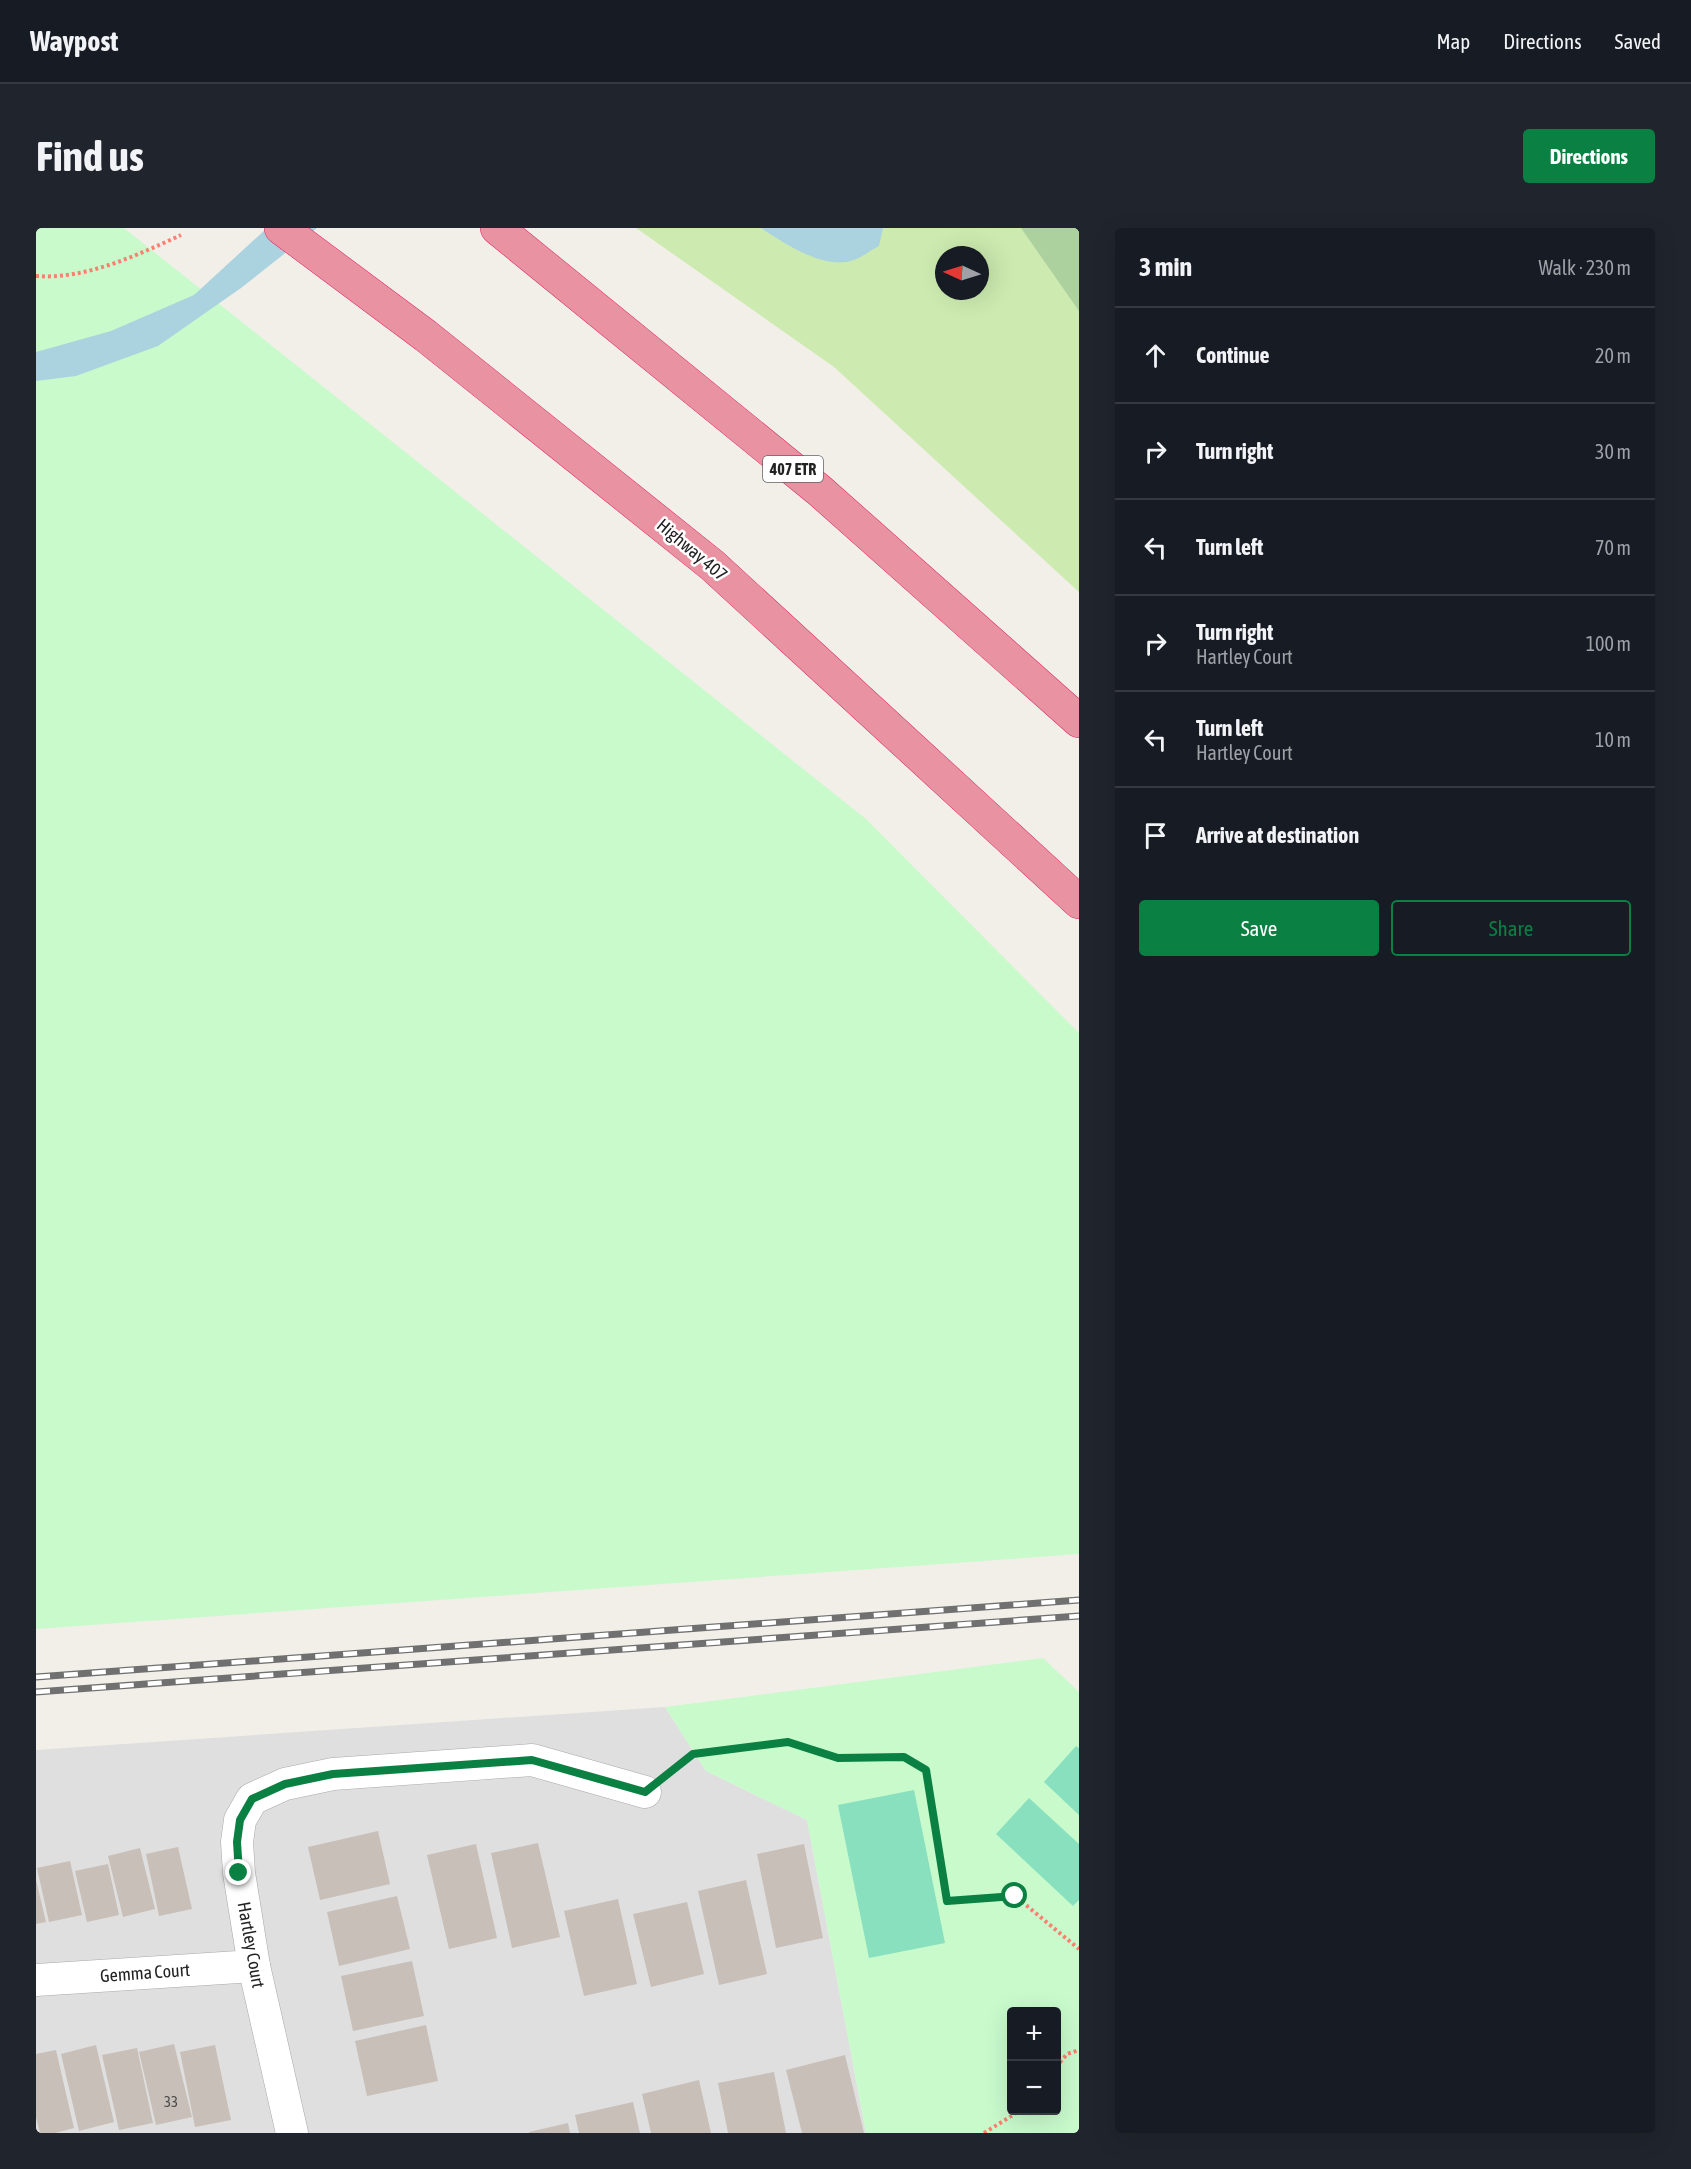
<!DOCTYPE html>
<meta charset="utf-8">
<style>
:root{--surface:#171b24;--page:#20242c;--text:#f1f3f6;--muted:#9ea1a6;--line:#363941;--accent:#0b8043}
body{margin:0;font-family:"Asap Condensed",sans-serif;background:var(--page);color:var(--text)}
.controls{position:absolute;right:18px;bottom:18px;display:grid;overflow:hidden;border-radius:6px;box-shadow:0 6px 24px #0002}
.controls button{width:54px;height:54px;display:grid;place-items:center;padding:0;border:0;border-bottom:2px solid var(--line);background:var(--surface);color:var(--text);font:30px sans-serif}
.compass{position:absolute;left:899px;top:18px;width:54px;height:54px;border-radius:50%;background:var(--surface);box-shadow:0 6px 24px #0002;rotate:274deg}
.stop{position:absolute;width:18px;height:18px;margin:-14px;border:4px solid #0b8043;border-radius:50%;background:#fff}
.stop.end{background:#0b8043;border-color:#fff;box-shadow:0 2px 6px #0008}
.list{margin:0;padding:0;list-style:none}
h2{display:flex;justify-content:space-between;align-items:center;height:78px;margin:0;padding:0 24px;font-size:26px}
h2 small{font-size:20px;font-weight:400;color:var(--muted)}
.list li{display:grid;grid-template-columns:39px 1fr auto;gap:18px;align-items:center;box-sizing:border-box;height:96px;padding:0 24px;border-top:2px solid var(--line)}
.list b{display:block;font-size:22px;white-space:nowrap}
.list p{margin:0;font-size:20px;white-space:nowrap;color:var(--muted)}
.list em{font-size:20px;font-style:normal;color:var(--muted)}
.actions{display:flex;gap:12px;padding:18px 24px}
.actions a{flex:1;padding:14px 0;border:2px solid var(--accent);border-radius:6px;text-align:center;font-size:21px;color:var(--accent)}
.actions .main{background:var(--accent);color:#fff}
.icon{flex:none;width:33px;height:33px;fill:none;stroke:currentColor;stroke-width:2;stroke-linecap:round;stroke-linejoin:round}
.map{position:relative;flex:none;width:1043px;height:1905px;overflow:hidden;border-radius:6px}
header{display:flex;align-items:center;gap:36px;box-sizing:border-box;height:84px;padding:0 30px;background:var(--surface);border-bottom:2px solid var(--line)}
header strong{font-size:28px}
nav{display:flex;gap:33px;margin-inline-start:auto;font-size:21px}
.intro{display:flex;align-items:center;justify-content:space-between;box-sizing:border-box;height:144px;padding:0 36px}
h1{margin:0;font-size:42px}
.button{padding:15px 27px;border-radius:6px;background:var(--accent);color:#fff;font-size:21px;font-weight:700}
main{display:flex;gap:36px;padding:0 36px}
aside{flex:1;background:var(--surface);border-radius:6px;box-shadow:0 6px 24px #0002}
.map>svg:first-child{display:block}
.residential{fill:#e0dfdf}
.grass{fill:#cdebb0;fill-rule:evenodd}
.forest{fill:#add19e}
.park{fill:#c8facc;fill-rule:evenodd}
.pitch{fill:#88e0be}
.water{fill:#aad3df}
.building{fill:#c7bfb8}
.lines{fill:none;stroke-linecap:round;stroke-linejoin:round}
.minor-casing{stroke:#a9a9a9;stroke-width:33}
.highway-casing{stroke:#dc2a67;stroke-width:34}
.path{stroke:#fa8072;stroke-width:4;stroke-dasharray:3 3;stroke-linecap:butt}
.minor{stroke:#fff;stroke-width:32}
.highway{stroke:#e892a2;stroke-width:33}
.rail-casing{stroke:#707070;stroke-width:7}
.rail{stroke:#fff;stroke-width:4.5;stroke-dasharray:14;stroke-linecap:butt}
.route{stroke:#0b8043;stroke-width:8}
.labels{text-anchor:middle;stroke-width:5;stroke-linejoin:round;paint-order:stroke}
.number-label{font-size:15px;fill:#4b4948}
.shield{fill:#fff;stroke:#646464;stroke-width:1.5}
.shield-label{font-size:16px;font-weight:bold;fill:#222}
.street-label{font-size:18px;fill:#222;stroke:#fff}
</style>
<header>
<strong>Waypost</strong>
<nav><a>Map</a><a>Directions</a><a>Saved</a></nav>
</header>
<div class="intro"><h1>Find us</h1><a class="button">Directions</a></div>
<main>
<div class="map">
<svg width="1043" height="1905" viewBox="0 0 1043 1905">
<rect width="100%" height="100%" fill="#f2efe9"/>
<path class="residential" d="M629 1479 670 1543 771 1592 830 1905H0V1522Z"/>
<path class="grass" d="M600 0H1043V364L798 139ZM908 27H944V63H908Z"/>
<path class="forest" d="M985 0H1043V83Z"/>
<g class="park">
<path d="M0 0H88L830 591 1043 805V1326L0 1401Z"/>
<path d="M1007 1430 1043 1464V1905H830L771 1592 670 1543 629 1479ZM975 1784H1020V1882H975Z"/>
</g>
<g class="pitch">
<path d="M1040 1518 1043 1520V1587L1008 1554Z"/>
<path d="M878 1562 909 1715 833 1730 802 1577Z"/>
<path d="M993 1570 1043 1616V1672L1037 1678 960 1606Z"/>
</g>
<g class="water">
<path d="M231 0H281L205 60 122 118 40 148 0 153V124L75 103 158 67Z"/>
<path d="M725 0H847L843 18C835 22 826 29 818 32 789 43 748 15 725 0Z"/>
</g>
<g class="building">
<path d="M342 1603 354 1656 284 1672 272 1619Z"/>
<path d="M502 1615 524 1709 476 1720 455 1625Z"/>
<path d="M440 1616 461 1710 413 1721 391 1627Z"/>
<path d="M768 1616 787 1710 740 1720 721 1626Z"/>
<path d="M142 1619 156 1681 123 1688 110 1626Z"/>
<path d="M104 1620 119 1681 87 1689 72 1628Z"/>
<path d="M34 1633 46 1687 13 1694 1 1640Z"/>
<path d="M72 1636 83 1687 51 1694 39 1643Z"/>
<path d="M0 1652 10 1694 0 1696Z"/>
<path d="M710 1652 731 1746 683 1757 662 1663Z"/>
<path d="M361 1668 374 1721 303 1738 291 1684Z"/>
<path d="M582 1671 601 1756 548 1768 528 1683Z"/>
<path d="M651 1674 668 1746 615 1759 597 1686Z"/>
<path d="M376 1733 388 1788 317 1803 305 1748Z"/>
<path d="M390 1797 402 1853 331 1868 319 1813Z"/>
<path d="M138 1816 156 1889 120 1897 103 1824Z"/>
<path d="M60 1817 78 1894 43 1903 25 1826Z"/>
<path d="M179 1817 195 1892 159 1899 144 1824Z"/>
<path d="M101 1820 117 1895 83 1902 66 1827Z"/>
<path d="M20 1822 38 1900 19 1905H4L0 1889V1826Z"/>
<path d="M809 1827 828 1905H766L750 1842Z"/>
<path d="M738 1844 750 1905H692L682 1855Z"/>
<path d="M663 1852 675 1905H615L606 1866Z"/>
<path d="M597 1874 604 1905H543L539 1887Z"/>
<path d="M532 1895 534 1905H493V1904Z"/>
</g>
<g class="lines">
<defs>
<g id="minor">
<path d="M0 1752 218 1738"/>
<path d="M256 1905 218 1738 203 1645 201 1614 204 1592 216 1571 249 1556 297 1546 496 1532 609 1564"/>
</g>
<g id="highway">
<path d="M245 0 390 108 676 337 1043 674"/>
<path d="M461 0 784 263 1043 493"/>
</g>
</defs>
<use href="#minor" class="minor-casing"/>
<use href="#highway" class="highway-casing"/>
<g class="path">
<path d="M0 48C48 52 102 27 145 7"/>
<path d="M633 1545 657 1526 752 1514 802 1530 868 1529 890 1542 911 1673 979 1668 1043 1721"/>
<path d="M1020 1839 1031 1826 1043 1822"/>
<path d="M948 1905 985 1882"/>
</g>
<use href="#minor" class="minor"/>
<use href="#highway" class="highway"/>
<defs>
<g id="rail">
<path d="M0 1449 1043 1372"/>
<path d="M0 1464 1043 1388"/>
</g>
</defs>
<use href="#rail" class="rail-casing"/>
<use href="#rail" class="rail"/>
</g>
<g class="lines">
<path class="route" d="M203 1645 201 1614 204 1592 216 1571 249 1556 297 1546 496 1532 609 1564 657 1526 752 1514 802 1530 868 1529 890 1542 911 1673 979 1668"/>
</g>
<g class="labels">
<g class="number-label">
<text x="135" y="1879">33</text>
</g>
<rect class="shield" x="727" y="228" width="60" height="26" rx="4.5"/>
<g class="shield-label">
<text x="757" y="247">407 ETR</text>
</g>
<g class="street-label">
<text transform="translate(656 322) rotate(40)" y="6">Highway 407</text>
<text transform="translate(215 1717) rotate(80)" y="6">Hartley Court</text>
<text transform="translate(109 1745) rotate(-4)" y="6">Gemma Court</text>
</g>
</g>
</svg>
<div class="controls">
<button>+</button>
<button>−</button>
</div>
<svg class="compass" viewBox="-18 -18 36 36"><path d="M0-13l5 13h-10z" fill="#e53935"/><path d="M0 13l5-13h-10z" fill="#9ea1a6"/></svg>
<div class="stop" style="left:979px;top:1668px"></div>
<div class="stop end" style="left:203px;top:1645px"></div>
</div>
<aside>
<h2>3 min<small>Walk · 230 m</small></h2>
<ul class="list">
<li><svg class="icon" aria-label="ahead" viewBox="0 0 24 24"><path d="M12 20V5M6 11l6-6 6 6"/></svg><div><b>Continue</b></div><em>20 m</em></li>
<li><svg class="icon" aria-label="right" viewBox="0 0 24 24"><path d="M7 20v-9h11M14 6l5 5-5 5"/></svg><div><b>Turn right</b></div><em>30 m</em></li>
<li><svg class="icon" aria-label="left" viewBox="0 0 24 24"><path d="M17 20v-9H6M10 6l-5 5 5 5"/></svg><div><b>Turn left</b></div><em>70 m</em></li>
<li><svg class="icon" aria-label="right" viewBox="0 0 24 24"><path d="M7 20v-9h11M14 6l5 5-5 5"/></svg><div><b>Turn right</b><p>Hartley Court</p></div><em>100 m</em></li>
<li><svg class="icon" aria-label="left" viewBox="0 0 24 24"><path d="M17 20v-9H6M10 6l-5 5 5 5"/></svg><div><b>Turn left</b><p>Hartley Court</p></div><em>10 m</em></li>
<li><svg class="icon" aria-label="arrive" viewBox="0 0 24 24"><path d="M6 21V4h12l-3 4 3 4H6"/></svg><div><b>Arrive at destination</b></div></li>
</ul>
<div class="actions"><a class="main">Save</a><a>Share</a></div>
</aside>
</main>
